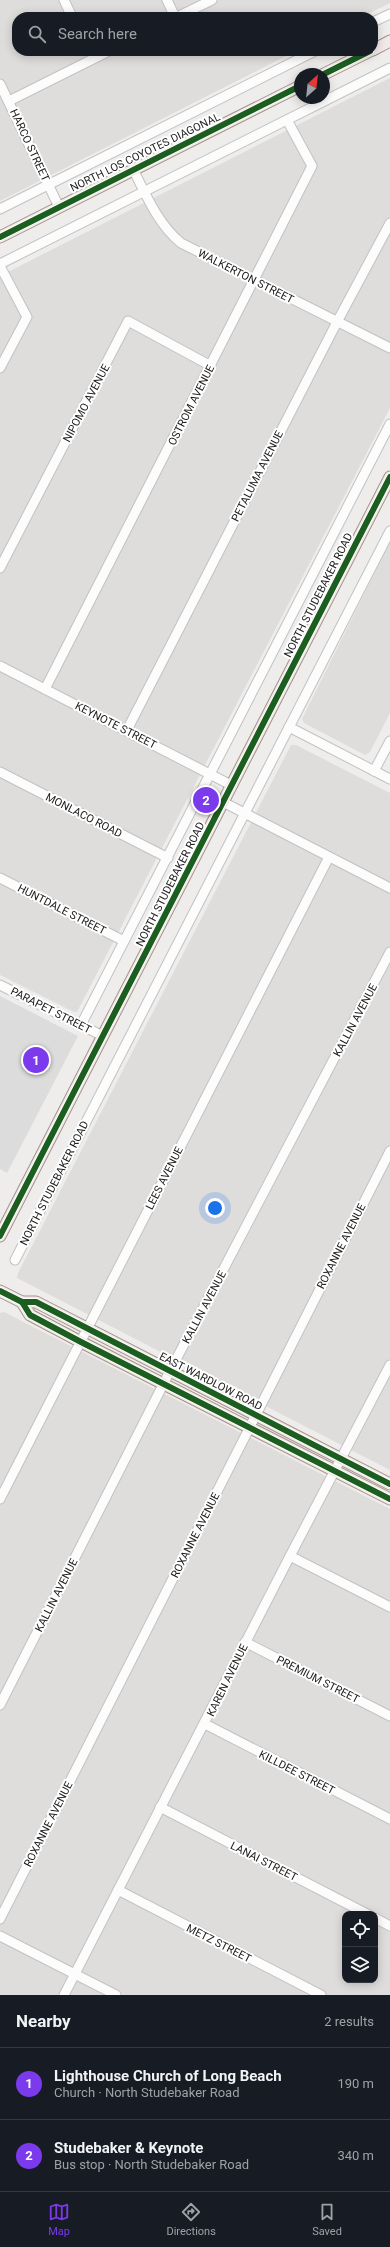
<!DOCTYPE html>
<meta charset="utf-8">
<style>
:root{--surface:#171b24;--page:#242831;--text:#f1f3f6;--muted:#9ea1a6;--line:#363941;--accent:#7c3aed}
body{margin:0;font-family:Roboto,sans-serif;background:var(--page);color:var(--text)}
.controls{position:absolute;right:12px;bottom:12px;display:grid;overflow:hidden;border-radius:8px;box-shadow:0 2px 10px #0003}
.controls button{width:36px;height:36px;display:grid;place-items:center;padding:0;border:0;border-bottom:1px solid var(--line);background:var(--surface);color:var(--text);font:20px sans-serif}
.compass{position:absolute;left:294px;top:68px;width:36px;height:36px;border-radius:50%;background:var(--surface);box-shadow:0 2px 10px #0003;rotate:27deg}
.you{position:absolute;left:215px;top:1208px;width:14px;height:14px;margin:-10px;border:3px solid #fff;border-radius:50%;background:#1a73e8;box-shadow:0 0 0 6px #1a73e833}
.badge{display:grid;place-items:center;width:26px;height:26px;border-radius:50%;background:var(--accent);color:#fff;font-size:13px;font-weight:700}
.pin{position:absolute;translate:-50% -50%;border:2px solid #fff;box-shadow:0 1px 4px #0006}
.list{margin:0;padding:0;list-style:none}
h2{display:flex;justify-content:space-between;align-items:center;height:52px;margin:0;padding:0 16px;font-size:17px}
h2 small{font-size:13px;font-weight:400;color:var(--muted)}
.list li{display:grid;grid-template-columns:26px 1fr auto;gap:12px;align-items:center;box-sizing:border-box;height:72px;padding:0 16px;border-top:1px solid var(--line)}
.list b{display:block;font-size:15px;white-space:nowrap}
.list p{margin:0;font-size:13px;white-space:nowrap;color:var(--muted)}
.list em{font-size:13px;font-style:normal;color:var(--muted)}
.icon{flex:none;width:22px;height:22px;fill:none;stroke:currentColor;stroke-width:2;stroke-linecap:round;stroke-linejoin:round}
.map{position:relative;flex:none;width:390px;height:1995px;overflow:hidden}
.search{position:absolute;background:var(--surface);box-shadow:0 2px 10px #0003;left:12px;right:12px;top:12px;height:44px;display:flex;align-items:center;gap:10px;box-sizing:border-box;padding:0 14px;border-radius:16px;color:var(--muted);font-size:15px}
.sheet{height:196px;background:var(--surface)}
nav{display:flex;justify-content:space-around;align-items:center;box-sizing:border-box;height:56px;border-top:1px solid var(--line);background:var(--surface);font-size:11px;color:var(--muted)}
nav a{display:grid;justify-items:center;gap:2px}
nav .on{color:var(--accent)}
.map>svg:first-child{display:block}
.residential{fill:#dedddc;fill-rule:evenodd}
.religious{fill:#dddcdc}
.lines{fill:none;stroke-linecap:round;stroke-linejoin:round}
.minor-casing{stroke:#c2c2c1;stroke-width:11}
.major-casing{stroke:#a49489;stroke-width:13}
.minor{stroke:#fdfcfc;stroke-width:9}
.major{stroke:#f1eae8;stroke-width:11}
.cycleway-casing{stroke:#fff;stroke-width:8}
.cycleway{stroke:#1b5e20;stroke-width:6}
.labels{text-anchor:middle;stroke-width:4;stroke-linejoin:round;paint-order:stroke}
.street-label{font-size:11px;fill:#212121;stroke:#fff}
</style>
<div class="map">
<svg width="390" height="1995" viewBox="0 0 390 1995">
<rect width="100%" height="100%" fill="#efedeb"/>
<g class="residential">
<path d="M0 0H390V3L362 17H17V51H296L0 201Z"/>
<path d="M390 78V408L77 1012H74L0 975V276Z"/>
<path d="M390 542V713L370 752 365 755 304 723 302 719Z"/>
<path d="M291 745H296L390 793V1470L17 1278 18 1273Z"/>
<path d="M4 1312 390 1509V1995H0V1313ZM345 1914H375V1980H345Z"/>
</g>
<path class="religious" d="M0 996 78 1036 7 1173 0 1169Z"/>
<g class="lines">
<defs>
<g id="minor">
<path d="M64 0 72 17"/>
<path d="M167 0 175 17"/>
<path d="M177 17 212 0"/>
<path d="M373 22 390 14"/>
<path d="M0 84 59 207"/>
<path d="M9 101 109 51"/>
<path d="M133 169C146 195 158 224 181 243L390 348"/>
<path d="M0 209 315 51"/>
<path d="M0 264 390 68"/>
<path d="M0 266 27 317 0 368"/>
<path d="M0 568 128 321 211 366"/>
<path d="M0 666 231 785"/>
<path d="M45 689 312 166 287 120"/>
<path d="M289 727 390 779"/>
<path d="M127 730 337 322 390 223"/>
<path d="M374 771 390 741"/>
<path d="M0 772 168 858"/>
<path d="M223 802 390 888"/>
<path d="M0 878 124 941"/>
<path d="M0 985 103 1036"/>
<path d="M81 1025 390 424"/>
<path d="M15 1260 390 531"/>
<path d="M0 1499 329 857"/>
<path d="M290 1556 390 1607"/>
<path d="M245 1642 390 1716"/>
<path d="M0 1705 170 1371 390 952"/>
<path d="M205 1724 390 1819"/>
<path d="M160 1807 367 1914"/>
<path d="M118 1890 321 1995"/>
<path d="M375 1918 390 1926"/>
<path d="M0 1919 390 1151"/>
<path d="M0 1936 116 1995"/>
<path d="M64 1995 290 1556 390 1365"/>
</g>
<g id="major">
<path d="M373 50 390 41"/>
<path d="M324 74 370 51"/>
<path d="M0 237 300 86"/>
<path d="M0 1236 390 477"/>
<path d="M0 1291 22 1302H36L390 1484"/>
<path d="M22 1302 30 1315 81 1342 390 1499"/>
</g>
</defs>
<use href="#minor" class="minor-casing"/>
<use href="#major" class="major-casing"/>
<use href="#minor" class="minor"/>
<use href="#major" class="major"/>
<defs>
<g id="cycleway">
<path d="M324 74 370 51"/>
<path d="M0 237 300 86"/>
<path d="M0 1236 390 477"/>
<path d="M0 1291 22 1302H36L390 1484"/>
<path d="M22 1302 30 1315 81 1342 390 1499"/>
</g>
</defs>
<use href="#cycleway" class="cycleway-casing"/>
<use href="#cycleway" class="cycleway"/>
</g>
<g class="labels">
<g class="street-label">
<text transform="translate(30 145) rotate(65)" y="4">HARCO STREET</text>
<text transform="translate(145 152) rotate(-26)" y="4">NORTH LOS COYOTES DIAGONAL</text>
<text transform="translate(246 276) rotate(27)" y="4">WALKERTON STREET</text>
<text transform="translate(86 403) rotate(-62)" y="4">NIPOMO AVENUE</text>
<text transform="translate(191 405) rotate(-63)" y="4">OSTROM AVENUE</text>
<text transform="translate(257 476) rotate(-63)" y="4">PETALUMA AVENUE</text>
<text transform="translate(318 595) rotate(-63)" y="4">NORTH STUDEBAKER ROAD</text>
<text transform="translate(116 725) rotate(27)" y="4">KEYNOTE STREET</text>
<text transform="translate(84 815) rotate(27)" y="4">MONLACO ROAD</text>
<text transform="translate(170 884) rotate(-63)" y="4">NORTH STUDEBAKER ROAD</text>
<text transform="translate(62 909) rotate(27)" y="4">HUNTDALE STREET</text>
<text transform="translate(51 1010) rotate(27)" y="4">PARAPET STREET</text>
<text transform="translate(355 1020) rotate(-62)" y="4">KALLIN AVENUE</text>
<text transform="translate(164 1178) rotate(-63)" y="4">LEES AVENUE</text>
<text transform="translate(54 1183) rotate(-63)" y="4">NORTH STUDEBAKER ROAD</text>
<text transform="translate(341 1246) rotate(-63)" y="4">ROXANNE AVENUE</text>
<text transform="translate(204 1307) rotate(-62)" y="4">KALLIN AVENUE</text>
<text transform="translate(211 1381) rotate(27)" y="4">EAST WARDLOW ROAD</text>
<text transform="translate(195 1535) rotate(-63)" y="4">ROXANNE AVENUE</text>
<text transform="translate(56 1595) rotate(-63)" y="4">KALLIN AVENUE</text>
<text transform="translate(318 1679) rotate(27)" y="4">PREMIUM STREET</text>
<text transform="translate(227 1680) rotate(-64)" y="4">KAREN AVENUE</text>
<text transform="translate(297 1772) rotate(27)" y="4">KILLDEE STREET</text>
<text transform="translate(48 1824) rotate(-63)" y="4">ROXANNE AVENUE</text>
<text transform="translate(264 1861) rotate(27)" y="4">LANAI STREET</text>
<text transform="translate(219 1943) rotate(27)" y="4">METZ STREET</text>
</g>
</g>
</svg>
<div class="controls">
<button><svg class="icon" aria-label="locate" viewBox="0 0 24 24"><circle cx="12" cy="12" r="6"/><path d="M12 2v4M12 18v4M2 12h4M18 12h4"/></svg></button>
<button><svg class="icon" aria-label="layers" viewBox="0 0 24 24"><path d="M12 4l9 5-9 5-9-5zM3 14l9 5 9-5"/></svg></button>
</div>
<svg class="compass" viewBox="-18 -18 36 36"><path d="M0-13l5 13h-10z" fill="#e53935"/><path d="M0 13l5-13h-10z" fill="#9ea1a6"/></svg>
<div class="you"></div>
<div class="pin badge" style="left:36px;top:1060px">1</div>
<div class="pin badge" style="left:206px;top:800px">2</div>
<div class="search"><svg class="icon" aria-label="search" viewBox="0 0 24 24"><circle cx="10" cy="10" r="6"/><path d="M15 15l6 6"/></svg>Search here</div>
</div>
<section class="sheet">
<h2>Nearby<small>2 results</small></h2>
<ul class="list">
<li><span class="badge">1</span><div><b>Lighthouse Church of Long Beach</b><p>Church · North Studebaker Road</p></div><em>190 m</em></li>
<li><span class="badge">2</span><div><b>Studebaker &amp; Keynote</b><p>Bus stop · North Studebaker Road</p></div><em>340 m</em></li>
</ul>
</section>
<nav>
<a class="on"><svg class="icon" aria-label="map" viewBox="0 0 24 24"><path d="M3 6l6-2 6 2 6-2v14l-6 2-6-2-6 2zM9 4v14M15 6v14"/></svg>Map</a>
<a><svg class="icon" aria-label="directions" viewBox="0 0 24 24"><path d="M12 3l9 9-9 9-9-9zM9 14v-3h6M13 9l2 2-2 2"/></svg>Directions</a>
<a><svg class="icon" aria-label="saved" viewBox="0 0 24 24"><path d="M7 4h10v16l-5-4-5 4z"/></svg>Saved</a>
</nav>
